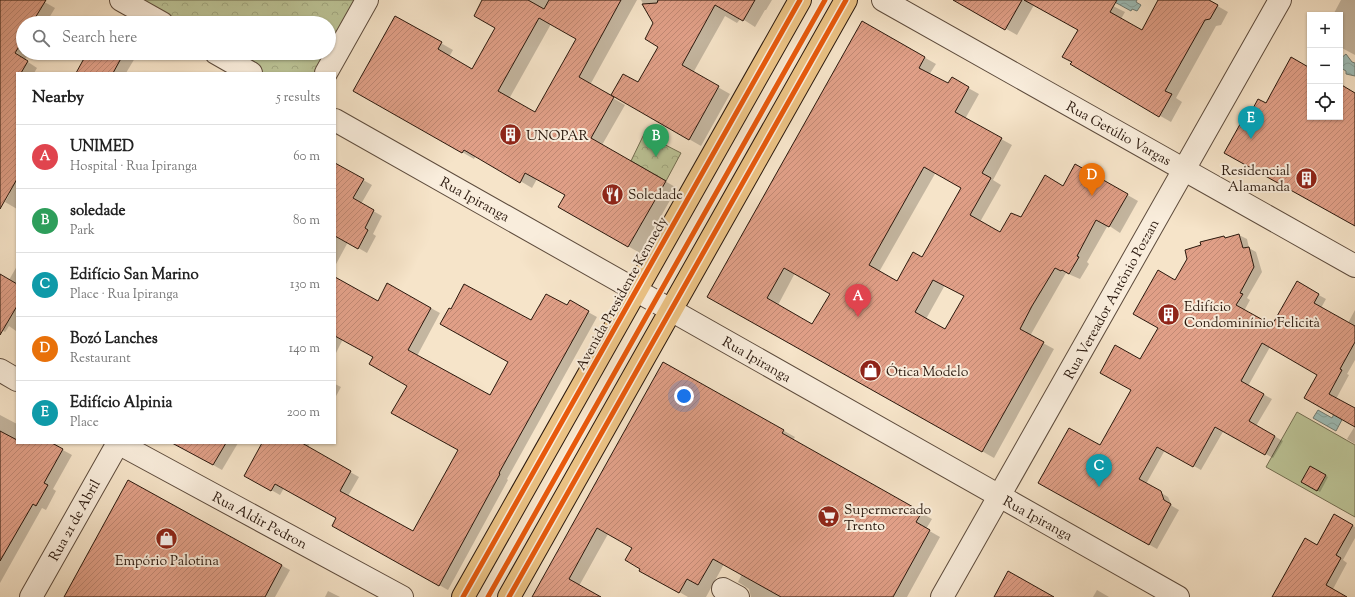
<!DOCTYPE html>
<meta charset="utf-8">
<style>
:root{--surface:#fff;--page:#f6f6f6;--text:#222;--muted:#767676;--line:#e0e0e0;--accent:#111827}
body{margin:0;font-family:"Sorts Mill Goudy",serif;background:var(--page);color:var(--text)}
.controls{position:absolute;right:12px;top:12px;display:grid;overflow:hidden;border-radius:0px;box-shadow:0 1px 3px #0004}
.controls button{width:36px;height:36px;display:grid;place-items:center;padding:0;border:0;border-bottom:1px solid var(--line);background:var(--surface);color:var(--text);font:20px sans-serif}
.you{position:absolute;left:684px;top:396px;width:14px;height:14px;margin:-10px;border:3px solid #fff;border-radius:50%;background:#1a73e8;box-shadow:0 0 0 6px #1a73e833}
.badge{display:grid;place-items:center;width:26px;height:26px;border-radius:50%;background:var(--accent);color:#fff;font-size:13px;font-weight:700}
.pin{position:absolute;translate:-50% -33px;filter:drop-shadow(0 1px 2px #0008)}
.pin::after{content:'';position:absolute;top:21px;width:14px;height:12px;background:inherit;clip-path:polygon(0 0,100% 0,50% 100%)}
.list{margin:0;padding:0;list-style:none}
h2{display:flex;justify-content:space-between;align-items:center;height:52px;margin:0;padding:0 16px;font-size:17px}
h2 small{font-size:13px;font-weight:400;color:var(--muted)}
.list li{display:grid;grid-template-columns:26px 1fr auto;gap:12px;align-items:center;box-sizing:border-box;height:64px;padding:0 16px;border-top:1px solid var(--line)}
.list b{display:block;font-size:15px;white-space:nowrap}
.list p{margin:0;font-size:13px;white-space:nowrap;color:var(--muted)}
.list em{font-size:13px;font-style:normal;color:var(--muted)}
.icon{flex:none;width:22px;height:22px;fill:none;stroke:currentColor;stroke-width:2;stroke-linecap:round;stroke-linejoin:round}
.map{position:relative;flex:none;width:1355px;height:597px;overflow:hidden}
.search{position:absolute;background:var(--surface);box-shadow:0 1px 3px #0004;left:16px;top:16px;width:320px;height:44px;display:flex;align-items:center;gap:10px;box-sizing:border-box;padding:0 14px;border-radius:22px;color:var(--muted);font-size:15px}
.panel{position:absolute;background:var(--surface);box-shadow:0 1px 3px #0004;left:16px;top:72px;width:320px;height:372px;border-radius:0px}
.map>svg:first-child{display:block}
.green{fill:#bcc497;stroke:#736e52}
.park{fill:url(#park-crowns);stroke:#736e52}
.water{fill:url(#water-waves);stroke:#6f7c74}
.shadow{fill:#0003;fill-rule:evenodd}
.building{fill:url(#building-hatch);stroke:#2a180d;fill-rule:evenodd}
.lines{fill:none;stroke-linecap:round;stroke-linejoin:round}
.minor-casing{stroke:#5d4b3c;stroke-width:24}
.major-casing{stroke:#2a180d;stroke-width:24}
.minor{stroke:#f9eddc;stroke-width:22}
.major{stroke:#ebc284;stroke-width:22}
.cycleway-casing{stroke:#f9eddc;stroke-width:8}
.cycleway{stroke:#e8590c;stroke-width:5}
.labels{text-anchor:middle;stroke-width:4;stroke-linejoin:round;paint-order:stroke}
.street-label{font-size:14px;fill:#2a180d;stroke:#f9eddc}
.poi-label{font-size:14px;fill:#2a180d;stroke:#f9eddc;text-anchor:start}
</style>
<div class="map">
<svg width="1355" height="597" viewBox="0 0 1355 597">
<defs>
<pattern id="park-crowns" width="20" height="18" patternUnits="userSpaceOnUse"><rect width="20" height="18" fill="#bcc497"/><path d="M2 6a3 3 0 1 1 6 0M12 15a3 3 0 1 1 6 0" fill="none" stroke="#a2a881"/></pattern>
<pattern id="water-waves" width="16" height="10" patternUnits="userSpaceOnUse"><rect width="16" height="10" fill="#9dbeb9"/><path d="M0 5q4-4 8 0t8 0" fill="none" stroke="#87a39e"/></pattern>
<pattern id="building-hatch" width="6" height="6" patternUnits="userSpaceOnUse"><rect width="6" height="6" fill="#e09f87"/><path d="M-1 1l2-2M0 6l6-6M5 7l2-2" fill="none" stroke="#c08873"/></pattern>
</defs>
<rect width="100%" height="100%" fill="#f6e4c9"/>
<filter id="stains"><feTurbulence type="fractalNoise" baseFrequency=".005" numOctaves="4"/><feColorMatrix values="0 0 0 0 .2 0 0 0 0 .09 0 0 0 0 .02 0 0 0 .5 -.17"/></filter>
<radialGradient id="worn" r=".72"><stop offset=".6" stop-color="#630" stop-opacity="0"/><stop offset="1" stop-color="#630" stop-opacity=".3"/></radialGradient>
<path class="green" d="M1297 412 1355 445V517L1266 467Z"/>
<g class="park">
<path d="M139 0H367L326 73H251L216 53H329V23H162Z"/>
<path d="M644 134 681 153 666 181 631 161Z"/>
</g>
<g class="water">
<path d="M1111 0H1137L1136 2 1141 5 1137 11 1132 9 1131 11Z"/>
<path d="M1346 54 1352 62 1355 63V76L1346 74V71C1339 67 1340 67 1340 59Z"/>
<path d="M1318 410 1332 418 1336 410 1345 414 1336 431 1313 418Z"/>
</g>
<g class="shadow">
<path d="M0 0H41L55 8 46 23H23V53H29L25 60 37 68 34 73H17V209L5 202 10 193 0 187Z"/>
<path d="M483 0H637L590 85 625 105 602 145 677 188 640 253 559 207 566 195 537 179 532 188 476 155 474 159 354 90 395 17 453 50 449 57 472 70 497 28ZM551 24 577 38 535 114 509 99Z"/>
<path d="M641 0H772L766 10H765L755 27 741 18 737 23 725 16 693 73 730 94 701 146 612 95 638 83 659 47 654 23Z"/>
<path d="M955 0H1117L1113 6 1125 12 1121 19 1142 31 1159 0H1207L1228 12 1221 25 1216 26 1176 98 1182 102 1171 122 1104 84 1079 30 1034 5 1017 35Z"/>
<path d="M1341 0H1355V55L1340 47V15H1333Z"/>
<path d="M862 22 936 64 929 75 948 85 952 79 979 94 965 119 1012 145 993 180 1001 185 980 222 1001 234 1063 187 1075 165 1138 201 1120 233 1108 225 1087 262 1089 264 1080 279 1066 273 1043 313 1030 336 1054 349 994 458 708 296ZM936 172 962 187 922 258 897 282 879 272ZM795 273 831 293 813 325 778 305ZM945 285 965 296 945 331 926 319Z"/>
<path d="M88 53H138L126 73H77Z"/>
<path d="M335 164 372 185 361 204 382 216 373 234 376 236 367 253 348 242 335 266Z"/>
<path d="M1239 235 1247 239 1249 248 1256 252 1262 272 1247 298 1250 300 1244 311 1273 327 1297 283 1326 299 1321 308 1348 323 1355 310V360L1347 374 1349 375 1336 399 1355 410V444L1347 439 1355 426 1306 398 1319 375 1270 347 1248 386 1272 399 1256 426 1283 441 1273 458 1224 430 1201 470 1165 450 1146 484 1168 497 1172 506 1179 510 1157 549 1040 483 1100 447 1132 390 1140 361 1159 328 1175 281 1224 237 1226 238Z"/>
<path d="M17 266V330L16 331 9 326 5 332 2 330 0 331V275L9 280Z"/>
<path d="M335 278 378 302 388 285 440 313 417 356 490 397 532 322 567 306 570 302 597 317 507 479 508 480 448 590 333 525 337 518 284 488 280 495 245 475 263 443H310L307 448 359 477 348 496 413 533 459 450 408 385 374 357 343 339 335 355Z"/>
<path d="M663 363 795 437 793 440 932 519 926 529 940 537 907 597H751L749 589 738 582 742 574 724 564 706 597H688L641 570 633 548 608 534 579 586 599 597H533Z"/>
<path d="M335 384 341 387 335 398Z"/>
<path d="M0 415 17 424V443H50L72 455 53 489 56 491 46 510 42 508 0 583Z"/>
<path d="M174 443H238L222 470Z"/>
<path d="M1311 467 1328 477 1320 492 1302 482Z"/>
<path d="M128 482 290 570 275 597H65Z"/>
<path d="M1334 516 1355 527V538L1343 560 1347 563 1333 589 1334 597H1282L1317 546Z"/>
<path d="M1097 590 1109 597H1093Z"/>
<path d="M328 591 340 597H325Z"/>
</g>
<g class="building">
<path d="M0 0H46L32 23H23V40L15 53 28 61 21 73H17V179L0 209Z"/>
<path d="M482 0H528L544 9 549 0H621L579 77 614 97 591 138 666 181 628 247 558 207 565 195 525 173 520 183 464 150 462 153 353 91 395 16 442 42 438 49 472 69 495 28 474 16ZM539 18 576 39 535 112 498 91Z"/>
<path d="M658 0H755L743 21 715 5 682 65 719 86 689 140 611 95 623 74 638 82 658 47 645 39 653 23 642 4 657 3Z"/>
<path d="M953 0H1022L1005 30Z"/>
<path d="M1024 0H1117L1110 12 1142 30 1158 0H1209L1218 5 1210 19 1205 20 1165 91 1172 94 1159 117 1070 64 1072 62 1062 57 1078 30Z"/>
<path d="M862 21 925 57 919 68 948 83 952 77 969 87 955 112 1002 138 982 173 991 178 970 215 1000 232 1011 213 1021 217 1045 175 1063 186 1075 164 1128 194 1109 227 1096 220 1077 256 1079 257 1069 274 1062 270 1061 271 1055 268 1032 306 1020 329 1044 342 982 452 707 297ZM924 167 961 188 922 257 913 252 897 281 869 265ZM784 268 830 294 812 324 767 298ZM933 280 964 296 945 329 915 312Z"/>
<path d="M87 53H124L113 73H76Z"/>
<path d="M1291 57 1310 68V117H1340V84L1355 93V226L1224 153 1248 110 1251 112 1258 99 1266 103Z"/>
<path d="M335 163 364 179 353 198 374 210 365 228 368 230 358 249 335 236Z"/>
<path d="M1239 234 1243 248 1249 247 1254 267 1240 293 1243 294 1236 305 1272 325 1297 281 1319 294 1314 303 1355 326V342L1340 369 1342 370 1329 394 1355 408V427L1304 398 1317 375 1262 343 1241 381 1264 394 1249 421 1275 436 1265 455 1215 427 1193 467 1157 447 1139 479 1161 491 1164 500 1171 504 1149 545 1038 483 1069 428 1100 445 1131 390 1100 373 1115 345 1140 359 1158 328 1133 314 1158 270 1175 280 1187 259 1185 250 1201 245 1200 242 1224 236 1225 238Z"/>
<path d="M0 274 17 284V306L0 335Z"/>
<path d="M335 277 378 301 387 283 431 308 408 350 490 395 508 362 440 324 449 308 451 309 464 284 531 320 546 294 567 305 570 300 589 311 499 473 500 474 439 586 332 526 336 518 275 484 271 491 244 476 262 443H302L351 471 340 491 413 531 458 450 391 413 407 386 369 364 373 357 335 336Z"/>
<path d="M663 362 784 430 782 433 922 512 916 522 930 530 893 597H781L713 559 698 585 687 579 679 593 639 571 640 569 625 560 632 548 597 528 569 579 601 597H532Z"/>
<path d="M0 431 17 440V443H52L63 449 44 483 48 485 36 506 33 504 0 561Z"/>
<path d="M172 443H226L213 465Z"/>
<path d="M1310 466 1326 475 1317 491 1301 482Z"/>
<path d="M128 480 282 565 265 597H64Z"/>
<path d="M1334 514 1353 525 1336 555 1341 558 1326 585 1347 597H1272L1305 538 1317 545Z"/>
<path d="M1008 571 1054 597H994Z"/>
</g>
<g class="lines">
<defs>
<g id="minor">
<path d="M121 0 162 23"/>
<path d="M883 0 1355 266"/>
<path d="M216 53 251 73"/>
<path d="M326 73 367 0"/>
<path d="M335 120 1178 597"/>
<path d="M0 370 17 380"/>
<path d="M118 443 402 597"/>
<path d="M723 589 738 597"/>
<path d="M31 597 118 443"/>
<path d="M942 597 1280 0"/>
</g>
<g id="major">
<path d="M463 597 800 0"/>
<path d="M509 597 846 0"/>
</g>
</defs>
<use href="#minor" class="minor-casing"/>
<use href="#major" class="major-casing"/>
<use href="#minor" class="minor"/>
<use href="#major" class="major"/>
<defs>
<g id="cycleway">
<path d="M463 597 800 0"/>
<path d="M488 597 825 0"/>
<path d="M509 597 846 0"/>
</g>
</defs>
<use href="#cycleway" class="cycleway-casing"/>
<use href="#cycleway" class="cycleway"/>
</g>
<defs>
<symbol id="building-disc" viewBox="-11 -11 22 22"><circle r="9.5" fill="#8f2418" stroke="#f9eddc"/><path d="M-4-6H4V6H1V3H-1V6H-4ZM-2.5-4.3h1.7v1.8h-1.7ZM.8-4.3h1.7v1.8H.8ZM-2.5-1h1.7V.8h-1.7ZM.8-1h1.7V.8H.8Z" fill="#fff"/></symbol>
<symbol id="restaurant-disc" viewBox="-11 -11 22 22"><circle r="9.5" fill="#8f2418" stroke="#f9eddc"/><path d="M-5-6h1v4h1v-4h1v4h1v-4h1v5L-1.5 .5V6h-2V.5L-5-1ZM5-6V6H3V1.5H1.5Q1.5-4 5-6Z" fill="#fff"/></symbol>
<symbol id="shop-disc" viewBox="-11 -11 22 22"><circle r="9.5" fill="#8f2418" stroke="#f9eddc"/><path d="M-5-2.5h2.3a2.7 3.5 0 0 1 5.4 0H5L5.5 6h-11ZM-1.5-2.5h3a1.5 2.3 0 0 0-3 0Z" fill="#fff"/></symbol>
<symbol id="supermarket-disc" viewBox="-11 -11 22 22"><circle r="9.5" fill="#8f2418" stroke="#f9eddc"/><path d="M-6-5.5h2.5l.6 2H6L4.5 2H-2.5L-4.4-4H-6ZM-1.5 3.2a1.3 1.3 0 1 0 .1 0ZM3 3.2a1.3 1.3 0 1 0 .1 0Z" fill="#fff"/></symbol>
</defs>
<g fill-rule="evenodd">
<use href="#building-disc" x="498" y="122" width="25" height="25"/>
<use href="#building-disc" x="1294" y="166" width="25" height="25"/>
<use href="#restaurant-disc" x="600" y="182" width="25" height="25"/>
<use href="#building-disc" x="1156" y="302" width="25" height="25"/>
<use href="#shop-disc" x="858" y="358" width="25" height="25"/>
<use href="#supermarket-disc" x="816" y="504" width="25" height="25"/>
<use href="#shop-disc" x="154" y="526" width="25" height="25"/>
</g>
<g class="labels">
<g class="street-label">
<text transform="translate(1119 133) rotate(29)" y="5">Rua Getúlio Vargas</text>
<text transform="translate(475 199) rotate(29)" y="5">Rua Ipiranga</text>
<text transform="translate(621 293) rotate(-61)" y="5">Avenida Presidente Kennedy</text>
<text transform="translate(1111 299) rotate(-61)" y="5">Rua Vereador Antônio Pozzan</text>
<text transform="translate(757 359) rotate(30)" y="5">Rua Ipiranga</text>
<text transform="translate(1038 518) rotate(29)" y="5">Rua Ipiranga</text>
<text transform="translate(74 520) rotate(-61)" y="5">Rua 21 de Abril</text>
<text transform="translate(260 520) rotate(28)" y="5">Rua Aldir Pedron</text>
</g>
<g class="poi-label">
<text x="526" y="140">UNOPAR</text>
<text x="1290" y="175" text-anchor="end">Residencial<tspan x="1290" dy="16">Alamanda</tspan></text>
<text x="628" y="199">Soledade</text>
<text x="1184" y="311">Edifício<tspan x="1184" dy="16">Condominínio Felicità</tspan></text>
<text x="886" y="376">Ótica Modelo</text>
<text x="844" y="514">Supermercado<tspan x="844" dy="16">Trento</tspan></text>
<text x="167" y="565" text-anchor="middle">Empório Palotina</text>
</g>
</g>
<rect width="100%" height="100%" filter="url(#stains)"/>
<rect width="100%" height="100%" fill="url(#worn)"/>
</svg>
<div class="controls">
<button>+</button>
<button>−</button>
<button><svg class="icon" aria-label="locate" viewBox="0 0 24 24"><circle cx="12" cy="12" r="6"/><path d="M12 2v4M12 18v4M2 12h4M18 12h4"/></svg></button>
</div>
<div class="you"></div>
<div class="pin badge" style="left:858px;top:317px;background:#e0444e">A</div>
<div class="pin badge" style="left:656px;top:157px;background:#2e9e5b">B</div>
<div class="pin badge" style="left:1099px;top:487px;background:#0f9aa8">C</div>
<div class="pin badge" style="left:1092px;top:196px;background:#e8710a">D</div>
<div class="pin badge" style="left:1251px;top:139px;background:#0f9aa8">E</div>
<div class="search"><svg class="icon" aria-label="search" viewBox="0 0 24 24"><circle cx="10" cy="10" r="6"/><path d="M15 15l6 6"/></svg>Search here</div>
<section class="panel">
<h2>Nearby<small>5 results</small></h2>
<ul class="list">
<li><span class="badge" style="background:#e0444e">A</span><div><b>UNIMED</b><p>Hospital · Rua Ipiranga</p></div><em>60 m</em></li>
<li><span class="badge" style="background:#2e9e5b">B</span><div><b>soledade</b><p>Park</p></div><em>80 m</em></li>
<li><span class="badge" style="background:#0f9aa8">C</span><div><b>Edifício San Marino</b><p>Place · Rua Ipiranga</p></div><em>130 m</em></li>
<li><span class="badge" style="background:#e8710a">D</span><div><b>Bozó Lanches</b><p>Restaurant</p></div><em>140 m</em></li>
<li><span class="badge" style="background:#0f9aa8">E</span><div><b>Edifício Alpinia</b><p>Place</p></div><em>200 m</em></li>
</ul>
</section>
</div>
